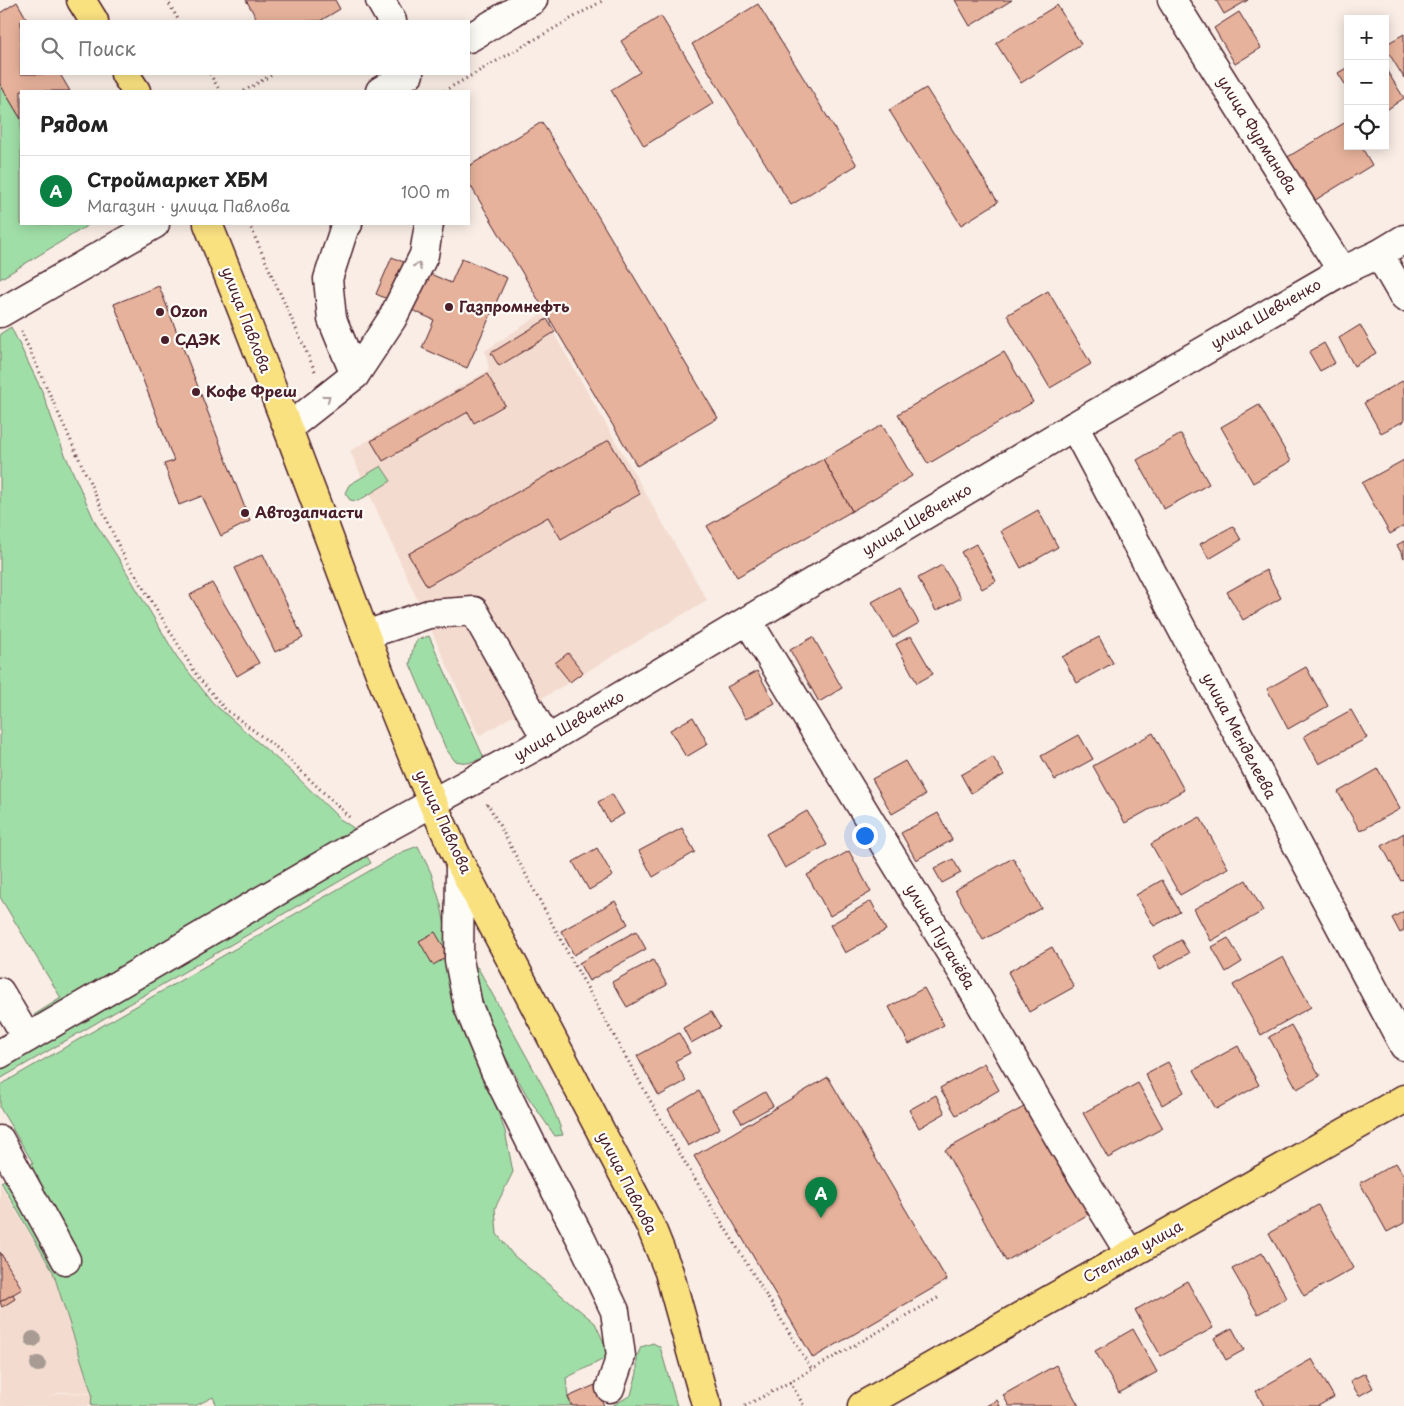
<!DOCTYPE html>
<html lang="ru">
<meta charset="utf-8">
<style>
:root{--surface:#fff;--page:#f6f6f6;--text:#222;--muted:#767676;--line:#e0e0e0;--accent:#0b8043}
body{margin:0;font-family:"Playpen Sans",sans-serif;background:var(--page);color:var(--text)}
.controls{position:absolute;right:15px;top:15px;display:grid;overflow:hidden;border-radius:0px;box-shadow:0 2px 12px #0003}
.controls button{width:45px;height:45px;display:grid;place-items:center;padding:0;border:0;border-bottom:1px solid var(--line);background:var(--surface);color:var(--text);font:25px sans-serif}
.you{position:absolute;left:864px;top:835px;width:18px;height:18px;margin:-12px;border:4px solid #fff;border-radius:50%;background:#1a73e8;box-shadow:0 0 0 8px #1a73e833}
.badge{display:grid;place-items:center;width:32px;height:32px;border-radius:50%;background:var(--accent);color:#fff;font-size:16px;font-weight:700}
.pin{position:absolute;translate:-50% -41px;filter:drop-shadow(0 1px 2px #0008)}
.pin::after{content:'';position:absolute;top:26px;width:18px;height:15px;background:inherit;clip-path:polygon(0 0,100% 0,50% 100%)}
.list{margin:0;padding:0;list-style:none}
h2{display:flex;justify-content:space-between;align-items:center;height:65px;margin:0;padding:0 20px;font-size:21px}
h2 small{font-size:16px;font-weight:400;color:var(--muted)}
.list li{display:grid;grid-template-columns:32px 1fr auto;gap:15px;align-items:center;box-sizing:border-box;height:70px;padding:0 20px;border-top:1px solid var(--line)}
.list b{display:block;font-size:19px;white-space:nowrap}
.list p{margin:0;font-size:16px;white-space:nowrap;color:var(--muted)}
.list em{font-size:16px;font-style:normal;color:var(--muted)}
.icon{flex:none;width:28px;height:28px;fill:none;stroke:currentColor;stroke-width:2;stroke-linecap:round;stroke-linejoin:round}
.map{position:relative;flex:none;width:1404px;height:1406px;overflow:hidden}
.search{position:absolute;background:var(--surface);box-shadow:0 2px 12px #0003;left:20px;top:20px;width:450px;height:55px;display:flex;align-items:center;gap:12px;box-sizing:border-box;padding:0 18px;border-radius:0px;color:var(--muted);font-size:19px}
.panel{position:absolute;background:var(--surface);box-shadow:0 2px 12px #0003;left:20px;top:90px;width:450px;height:135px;border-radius:0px}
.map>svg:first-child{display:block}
.built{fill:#f4dbcf}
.green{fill:#a0dea7;stroke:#757e69}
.building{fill:#e7b29b;stroke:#4a1f2b}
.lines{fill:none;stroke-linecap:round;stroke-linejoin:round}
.minor-casing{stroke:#4a1f2b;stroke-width:31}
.major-casing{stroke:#4a1f2b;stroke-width:31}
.path{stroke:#4a1f2b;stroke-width:3;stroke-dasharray:1 4;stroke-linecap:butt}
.minor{stroke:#fdfcf7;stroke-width:28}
.major{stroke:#fae180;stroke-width:28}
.tree{fill:#a79b93}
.oneway{stroke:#ac999b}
.poi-dot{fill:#4a1f2b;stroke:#fdfcf7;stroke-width:2}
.labels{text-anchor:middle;stroke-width:4.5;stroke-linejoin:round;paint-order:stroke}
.street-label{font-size:15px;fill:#4a1f2b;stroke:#fdfcf7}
.poi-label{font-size:15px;font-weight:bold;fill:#4a1f2b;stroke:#fdfcf7;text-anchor:start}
</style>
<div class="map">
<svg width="1404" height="1406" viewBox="0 0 1404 1406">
<rect width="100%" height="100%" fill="#f9ede5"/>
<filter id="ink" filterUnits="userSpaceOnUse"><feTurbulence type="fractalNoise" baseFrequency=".02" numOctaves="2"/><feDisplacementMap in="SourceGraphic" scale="10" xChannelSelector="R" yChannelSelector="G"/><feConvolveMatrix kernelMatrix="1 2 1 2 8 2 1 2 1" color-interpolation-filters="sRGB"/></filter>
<g filter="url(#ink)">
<g class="built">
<path d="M542 313 707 600 479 736 350 451 489 370 485 351Z"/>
<path d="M0 1184 53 1273 91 1393 60 1392 47 1398 60 1393 92 1394 91 1406H0Z"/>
</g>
<g class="green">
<path d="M0 84 21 119V224H90L0 279Z"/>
<path d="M11 327 42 391 63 450 96 524 117 556 177 657 213 703 292 772 340 819 364 835 39 1023 34 1015 61 998 0 897V334Z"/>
<path d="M381 466 391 481 358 501 350 500 345 493 349 485Z"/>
<path d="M429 636 484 758 468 763 455 761 446 749 410 664 413 648 417 640Z"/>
<path d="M418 846 431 873 441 905 457 989 480 1063 505 1131 513 1172 495 1208 497 1234 513 1255 595 1323 610 1356 566 1378 568 1398 571 1406H217L213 1397 195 1406H91L92 1394 53 1272 1 1182 33 1163 0 1108V1085L402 852Z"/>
<path d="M366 855 371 863 0 1079V1069L10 1059Z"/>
<path d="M469 961 478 968 545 1090 558 1121 563 1135 555 1136 526 1094 491 1031 472 992Z"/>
<path d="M653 1343 660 1347 677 1406H612L631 1395 637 1373V1356L641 1347Z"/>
</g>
<g class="building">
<path d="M246 0H335L340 9 320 21H258Z"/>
<path d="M955 0H1012L970 26Z"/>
<path d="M1216 0H1248L1224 14Z"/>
<path d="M17 2 28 21H21V74H60L70 91H21V119L0 84V13Z"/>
<path d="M758 4 857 165 791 205 692 44Z"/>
<path d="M1057 5 1081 44 1021 83 996 43Z"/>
<path d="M1239 12 1261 48 1235 64 1214 28Z"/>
<path d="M661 16 714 103 644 146 611 90 640 72 621 41Z"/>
<path d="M1404 34V78L1385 47V45Z"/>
<path d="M1348 67V89L1338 73Z"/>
<path d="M1385 68 1404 98 1385 111Z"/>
<path d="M926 88 998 202 961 225 889 110Z"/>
<path d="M542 122 718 418 637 466 469 183V166Z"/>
<path d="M1346 122 1348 125V146H1361L1372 165 1312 202 1286 158Z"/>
<path d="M392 257 451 283 462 258 507 278 467 368 422 348 434 320 376 294Z"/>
<path d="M159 286 250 521 221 536 202 496 179 505 164 464 174 461 114 304Z"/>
<path d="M1048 291 1091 364 1050 388 1007 315Z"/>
<path d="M547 319 555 332 499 366 491 353Z"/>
<path d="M1360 325 1376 353 1354 366 1339 338Z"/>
<path d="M1324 343 1335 363 1320 371 1309 352Z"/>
<path d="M1004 352 1033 402 928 464 898 414Z"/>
<path d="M487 374 505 405 474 423 468 412 383 461 371 441Z"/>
<path d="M1404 380V421L1381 433 1364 403Z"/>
<path d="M1259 405 1291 461 1253 483 1221 427Z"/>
<path d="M882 425 912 476 852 511 823 459Z"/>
<path d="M1181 434 1209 484 1164 509 1137 460Z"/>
<path d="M609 440 640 494 561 539 548 517 427 586 408 554Z"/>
<path d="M823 459 852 511 737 577 707 526Z"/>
<path d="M1404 460V526L1390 534 1362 483Z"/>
<path d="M1038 510 1058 547 1021 568 1001 531Z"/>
<path d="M1233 526 1241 540 1209 559 1200 544Z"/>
<path d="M1404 541V558L1397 545Z"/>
<path d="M976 544 996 581 982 589 961 552Z"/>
<path d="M263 554 303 638 275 652 235 568Z"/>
<path d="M942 565 961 598 936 611 918 578Z"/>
<path d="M1266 570 1281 598 1243 620 1227 592Z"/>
<path d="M212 583 259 663 237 676 190 595Z"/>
<path d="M899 587 919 623 893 638 872 602Z"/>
<path d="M911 636 933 674 917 683 896 644Z"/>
<path d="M813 637 842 688 819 702 790 650Z"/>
<path d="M1099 637 1113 663 1077 683 1062 657Z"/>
<path d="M568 653 583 672 570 682 555 663Z"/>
<path d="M1306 667 1328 706 1288 729 1267 689Z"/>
<path d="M757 671 775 703 746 719 727 687Z"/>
<path d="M1351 710 1367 738 1319 764 1304 736Z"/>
<path d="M693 717 708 744 686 757 670 730Z"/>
<path d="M1153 733 1184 790 1125 823 1093 766Z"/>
<path d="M1079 735 1093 759 1055 780 1041 756Z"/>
<path d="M993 757 1004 775 971 793 961 775Z"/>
<path d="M905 761 925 795 892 814 872 779Z"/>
<path d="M1378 769 1400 809 1360 831 1338 792Z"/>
<path d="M612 794 624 814 609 822 598 802Z"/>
<path d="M807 811 827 845 785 868 766 834Z"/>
<path d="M938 813 952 840 916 860 901 833Z"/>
<path d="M1200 817 1228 868 1180 895 1151 844Z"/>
<path d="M682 828 695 852 653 877 639 851Z"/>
<path d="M1404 833V880L1401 881 1382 846Z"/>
<path d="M597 848 613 876 589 890 573 862Z"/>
<path d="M849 851 871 892 830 916 807 875Z"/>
<path d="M1013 858 1041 908 983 940 955 890Z"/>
<path d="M953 859 961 873 942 883 934 869Z"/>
<path d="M1162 880 1180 912 1154 926 1136 895Z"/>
<path d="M1246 880 1263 911 1211 941 1194 909Z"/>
<path d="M615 901 628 924 574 955 561 931Z"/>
<path d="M871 901 886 930 845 953 830 925Z"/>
<path d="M1404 911V930L1400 933 1392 918Z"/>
<path d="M636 931 646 949 589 981 579 963Z"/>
<path d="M435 932 449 956 433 965 419 941Z"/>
<path d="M1228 938 1242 962 1226 972 1212 947Z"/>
<path d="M1181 940 1189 953 1160 969 1153 956Z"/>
<path d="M1052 947 1074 987 1029 1012 1008 972Z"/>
<path d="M1283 957 1311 1007 1261 1035 1233 985Z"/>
<path d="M653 960 667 985 627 1007 612 982Z"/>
<path d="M924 988 944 1025 909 1044 889 1007Z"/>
<path d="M711 1012 720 1027 691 1043 683 1028Z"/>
<path d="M1291 1025 1320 1076 1297 1089 1269 1037Z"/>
<path d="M679 1033 690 1053 675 1061 686 1081 659 1096 637 1056Z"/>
<path d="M1238 1046 1259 1085 1216 1109 1194 1070Z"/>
<path d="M1168 1062 1184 1092 1162 1105 1145 1074Z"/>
<path d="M984 1063 999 1090 956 1115 940 1088Z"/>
<path d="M828 1077 947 1280 813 1358 694 1156Z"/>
<path d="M1138 1083 1163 1128 1108 1158 1083 1113Z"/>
<path d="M699 1091 720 1128 688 1146 668 1109Z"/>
<path d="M765 1092 773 1106 742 1123 734 1110Z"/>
<path d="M936 1095 945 1113 919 1128 909 1110Z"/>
<path d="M1024 1107 1089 1214 1006 1261 945 1150Z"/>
<path d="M1396 1163 1404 1176V1223L1387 1232 1360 1183Z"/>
<path d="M1318 1205 1354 1268 1304 1296 1269 1233Z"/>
<path d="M0 1252 22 1289 0 1302Z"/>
<path d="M1262 1253 1287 1298 1258 1314 1232 1269Z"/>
<path d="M1187 1281 1213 1328 1161 1356 1135 1310Z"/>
<path d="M13 1294 15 1299 2 1307 0 1302Z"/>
<path d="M1232 1328 1244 1350 1226 1360 1214 1338Z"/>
<path d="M1133 1329 1157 1372 1119 1393 1095 1351Z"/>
<path d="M1312 1359 1334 1397 1318 1406H1264L1256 1391Z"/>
<path d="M1056 1365 1079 1406H1009L1003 1395Z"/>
<path d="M1365 1373 1373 1388 1359 1396 1350 1381Z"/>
<path d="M595 1385 604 1406H572L568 1397Z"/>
<path d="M997 1400 1000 1406H986Z"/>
</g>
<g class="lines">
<defs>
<g id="minor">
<path d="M380 0 392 21"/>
<path d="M1172 0 1342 271"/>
<path d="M469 38 533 0"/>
<path d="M380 91 409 74"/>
<path d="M348 224 344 229 328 279 332 319 355 375"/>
<path d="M1379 254 1404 297"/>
<path d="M0 313 155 224"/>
<path d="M1074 426 1404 1046"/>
<path d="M288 428 355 375 392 319 424 255 429 224"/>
<path d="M748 621 966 978 1063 1145 1130 1254"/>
<path d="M365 635 429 614 474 611 547 740"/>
<path d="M460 863 459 960 468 1006 495 1071 540 1161 582 1241 615 1311 621 1356 610 1388"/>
<path d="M0 992 27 1038"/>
<path d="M0 1054 370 837 547 740 1074 426 1342 271 1379 254 1404 239"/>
<path d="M0 1140 66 1260"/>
</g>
<g id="major">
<path d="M81 0 94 21"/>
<path d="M125 74 136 91"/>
<path d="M208 224C248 324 287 425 325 527 367 640 408 754 460 863L651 1227 669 1272 702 1391 707 1406"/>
<path d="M862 1406 1404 1099"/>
</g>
</defs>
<use href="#minor" class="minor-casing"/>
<use href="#major" class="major-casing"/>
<g class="path">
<path d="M167 0 179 21"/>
<path d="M210 74 220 91"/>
<path d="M244 91 273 74"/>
<path d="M444 91 604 0"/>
<path d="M249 224 315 371"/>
<path d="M21 331 121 551 198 677 225 709 277 748 349 817"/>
<path d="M487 805 488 804 570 957 684 1161 812 1370"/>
<path d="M790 1382 804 1406"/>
<path d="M745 1406 790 1382 941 1296"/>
</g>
<use href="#minor" class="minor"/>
<use href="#major" class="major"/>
</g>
<g class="tree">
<circle cx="33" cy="1339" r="8"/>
<circle cx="38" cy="1364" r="8"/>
</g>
<defs><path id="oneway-chevron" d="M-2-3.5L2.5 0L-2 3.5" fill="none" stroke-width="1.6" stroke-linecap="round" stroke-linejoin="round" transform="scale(1.25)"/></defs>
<g class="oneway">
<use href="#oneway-chevron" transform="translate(418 266) rotate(-63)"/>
<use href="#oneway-chevron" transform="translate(327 398) rotate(-38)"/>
</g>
</g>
<g class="poi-dot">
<circle cx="449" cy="307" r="5"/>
<circle cx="160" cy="312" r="5"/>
<circle cx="165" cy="340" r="5"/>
<circle cx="196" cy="392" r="5"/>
<circle cx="245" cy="513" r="5"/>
</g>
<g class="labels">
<g class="street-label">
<text transform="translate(1257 135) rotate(58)" y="5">улица Фурманова</text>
<text transform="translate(1266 314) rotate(-30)" y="5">улица Шевченко</text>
<text transform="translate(246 320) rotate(69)" y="5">улица Павлова</text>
<text transform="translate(917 520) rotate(-31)" y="5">улица Шевченко</text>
<text transform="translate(569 726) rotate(-30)" y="5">улица Шевченко</text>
<text transform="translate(1239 736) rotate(62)" y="5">улица Менделеева</text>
<text transform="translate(443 822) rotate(65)" y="5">улица Павлова</text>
<text transform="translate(940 937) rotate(59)" y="5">улица Пугачёва</text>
<text transform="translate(627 1183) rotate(63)" y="5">улица Павлова</text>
<text transform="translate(1133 1252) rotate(-29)" y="5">Степная улица</text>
</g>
<g class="poi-label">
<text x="459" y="312">Газпромнефть</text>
<text x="170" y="317">Ozon</text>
<text x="175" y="345">СДЭК</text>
<text x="206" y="397">Кофе Фреш</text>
<text x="255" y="518">Автозапчасти</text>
</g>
</g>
</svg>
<div class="controls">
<button>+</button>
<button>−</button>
<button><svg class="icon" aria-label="locate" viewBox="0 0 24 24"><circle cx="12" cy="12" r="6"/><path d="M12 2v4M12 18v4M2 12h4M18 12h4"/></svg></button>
</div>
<div class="you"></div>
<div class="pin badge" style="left:821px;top:1218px">A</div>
<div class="search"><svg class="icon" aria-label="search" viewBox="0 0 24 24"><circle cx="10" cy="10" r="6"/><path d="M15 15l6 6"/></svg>Поиск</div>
<section class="panel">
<h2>Рядом<small></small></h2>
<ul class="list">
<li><span class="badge">A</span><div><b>Строймаркет ХБМ</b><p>Магазин · улица Павлова</p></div><em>100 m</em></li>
</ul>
</section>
</div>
